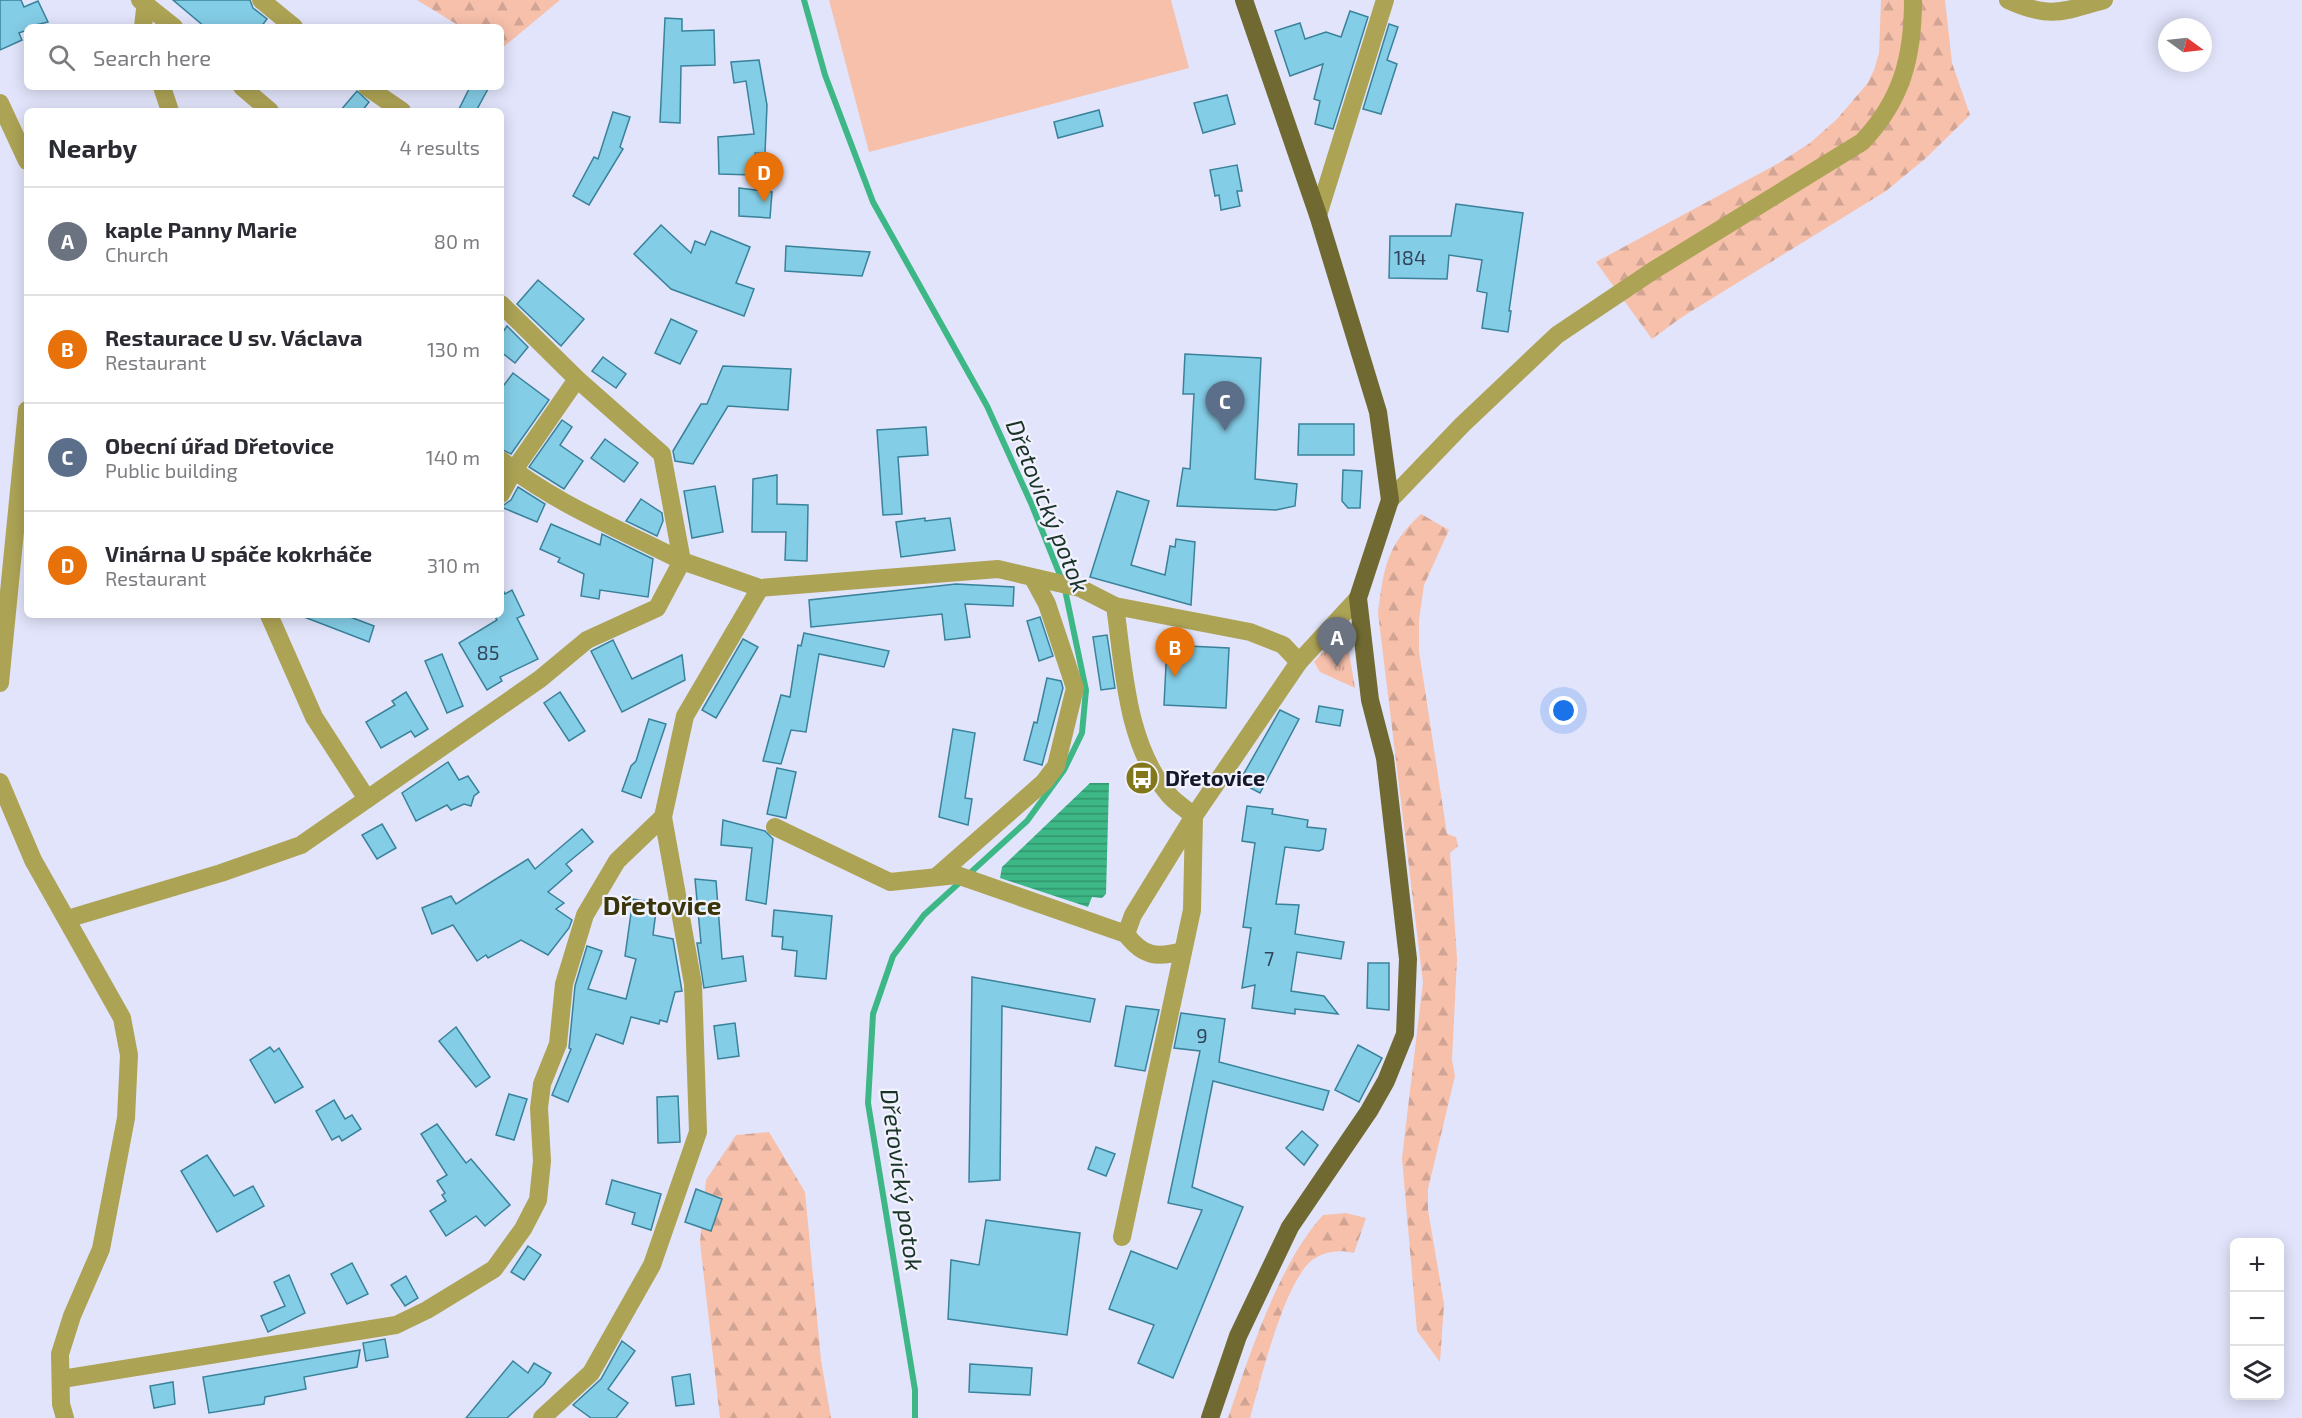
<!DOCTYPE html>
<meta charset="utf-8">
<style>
:root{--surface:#fff;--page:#f2f2f3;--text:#2b2b33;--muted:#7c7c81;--line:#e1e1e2;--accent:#82771b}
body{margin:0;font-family:"Exo 2",sans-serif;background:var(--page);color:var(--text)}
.controls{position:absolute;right:18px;bottom:18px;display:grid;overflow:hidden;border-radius:9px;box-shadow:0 3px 15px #0003}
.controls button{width:54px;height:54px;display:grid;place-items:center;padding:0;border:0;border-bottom:2px solid var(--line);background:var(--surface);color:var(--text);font:30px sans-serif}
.compass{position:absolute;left:2158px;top:18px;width:54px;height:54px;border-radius:50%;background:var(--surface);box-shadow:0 3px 15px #0003;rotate:105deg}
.you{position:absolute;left:1564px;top:711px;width:21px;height:21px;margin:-15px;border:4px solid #fff;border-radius:50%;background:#1a73e8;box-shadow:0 0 0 9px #1a73e833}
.badge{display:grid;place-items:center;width:39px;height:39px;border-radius:50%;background:var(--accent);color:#fff;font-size:20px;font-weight:700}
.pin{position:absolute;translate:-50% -50px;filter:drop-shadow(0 2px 3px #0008)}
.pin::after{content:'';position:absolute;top:32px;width:21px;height:18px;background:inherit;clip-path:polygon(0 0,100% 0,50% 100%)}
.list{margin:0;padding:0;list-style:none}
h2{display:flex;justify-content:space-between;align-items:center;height:78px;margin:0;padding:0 24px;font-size:26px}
h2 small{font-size:20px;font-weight:400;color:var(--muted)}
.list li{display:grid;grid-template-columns:39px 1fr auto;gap:18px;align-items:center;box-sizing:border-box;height:108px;padding:0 24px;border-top:2px solid var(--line)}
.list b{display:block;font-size:22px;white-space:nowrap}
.list p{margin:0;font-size:20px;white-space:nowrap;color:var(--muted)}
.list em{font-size:20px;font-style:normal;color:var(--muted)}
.icon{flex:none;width:33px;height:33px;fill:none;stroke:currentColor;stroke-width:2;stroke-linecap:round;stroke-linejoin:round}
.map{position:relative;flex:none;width:2302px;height:1418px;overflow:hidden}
.search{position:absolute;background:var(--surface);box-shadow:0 3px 15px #0003;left:24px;top:24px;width:480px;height:66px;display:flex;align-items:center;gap:15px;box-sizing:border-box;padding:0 21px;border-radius:9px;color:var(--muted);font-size:22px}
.panel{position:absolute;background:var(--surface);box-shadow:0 3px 15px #0003;left:24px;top:108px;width:480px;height:510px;border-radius:9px}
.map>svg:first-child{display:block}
.grass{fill:url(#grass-tufts)}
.forest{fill:url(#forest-firs)}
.pitch{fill:#f6c0ab}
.water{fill:url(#water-rules)}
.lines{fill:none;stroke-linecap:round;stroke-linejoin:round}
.stream{stroke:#3db785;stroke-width:6}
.building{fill:#84cde6;stroke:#39829a;stroke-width:1.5}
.minor{stroke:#ada355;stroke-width:18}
.major{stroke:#706a32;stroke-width:18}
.labels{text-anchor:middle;stroke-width:4.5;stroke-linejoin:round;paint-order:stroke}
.number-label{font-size:20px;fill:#32445a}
.poi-label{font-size:22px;font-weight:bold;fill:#16162b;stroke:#f1f2fe;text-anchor:start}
.water-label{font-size:24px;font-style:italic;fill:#1a3327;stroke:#f1f2fe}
.quarter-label{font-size:26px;font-weight:bold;fill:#393409;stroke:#f1f2fe}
</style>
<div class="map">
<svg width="2302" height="1418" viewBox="0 0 2302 1418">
<defs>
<pattern id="grass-tufts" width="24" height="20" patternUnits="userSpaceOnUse" patternTransform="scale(1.5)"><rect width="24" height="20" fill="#f6c0ab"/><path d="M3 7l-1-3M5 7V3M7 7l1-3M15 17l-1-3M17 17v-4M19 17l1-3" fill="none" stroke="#d2a493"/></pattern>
<pattern id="forest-firs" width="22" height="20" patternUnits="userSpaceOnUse" patternTransform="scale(1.5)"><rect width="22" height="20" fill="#f6c0ab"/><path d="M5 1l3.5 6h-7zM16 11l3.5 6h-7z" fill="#d2a493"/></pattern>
<pattern id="water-rules" width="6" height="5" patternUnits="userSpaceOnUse" patternTransform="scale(1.5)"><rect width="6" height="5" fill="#3db785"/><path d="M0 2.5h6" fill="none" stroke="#32946d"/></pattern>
</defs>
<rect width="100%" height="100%" fill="#e2e4fb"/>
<path class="grass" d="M1345 628 1355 688 1320 672 1314 662Z"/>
<g class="forest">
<path d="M417 0H560L501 49V27H461Z"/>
<path d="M1881 0H1945L1952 63 1970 115 1926 158 1886 191 1682 317 1652 339 1596 262 1779 163 1810 143 1837 119 1867 84 1874 70 1879 53Z"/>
<path d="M1421 514 1449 530 1424 585 1419 620V651L1447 834 1456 837 1458 846 1450 853 1457 959 1452 1060 1455 1076 1428 1189V1210L1444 1304 1440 1362 1417 1331 1402 1158 1423 982 1378 613C1384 568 1386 546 1421 514Z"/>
<path d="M769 1132 805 1192 821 1360 831 1418H720L700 1242 706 1180 736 1135Z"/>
<path d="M1346 1213 1366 1218 1354 1253C1338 1249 1319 1252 1307 1265 1281 1295 1261 1379 1250 1418H1228C1249 1356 1279 1263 1323 1215Z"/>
</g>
<path class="pitch" d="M829 0H1171L1189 68 869 152Z"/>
<path class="water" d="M1090 783H1109L1106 894 1102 898 1092 897 1088 907 1000 878 1002 867Z"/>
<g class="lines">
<path class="stream" d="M804 0 825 75 873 202 987 406 1031 503 1064 585 1086 690 1082 733 1064 770 1027 821 924 915 893 956 873 1014 868 1103 915 1390V1418"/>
</g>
<g class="building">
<path d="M0 0H21L24 7 38 1 48 22 27 27V30L19 33 22 40 0 50Z"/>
<path d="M173 0H250L253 8 267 19 261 27H205Z"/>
<path d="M1350 11 1368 17 1333 129 1315 124 1320 101 1314 99 1323 64 1290 76 1275 31 1300 23 1305 39 1326 32 1341 37Z"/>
<path d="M665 18 682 19V31L714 30 715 65 681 66 680 123 660 122Z"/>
<path d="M1389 24 1398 27 1387 60 1397 64 1381 114 1363 109Z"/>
<path d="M759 60 767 105 765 153H755L754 175 719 174 718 137 754 134 746 81 734 83 731 62Z"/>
<path d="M470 87H489L476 111H458Z"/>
<path d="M357 91 369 102 362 111H340Z"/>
<path d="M1227 95 1235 124 1203 133 1194 103Z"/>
<path d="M1099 110 1103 126 1058 138 1054 122Z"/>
<path d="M613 112 630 117 620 147 623 149 589 205 573 196 594 157 598 159Z"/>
<path d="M1237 165 1242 191H1237L1240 206 1221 210 1219 195 1215 196 1210 170Z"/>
<path d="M739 188 772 192 770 218 739 216Z"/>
<path d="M1456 204 1523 213 1509 311H1511L1508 332 1482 328 1487 293 1477 291 1482 260 1449 255 1447 279 1389 278 1390 236H1451Z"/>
<path d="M661 225 691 253 695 241 705 245 711 231 750 247 736 283 754 289 744 316 671 289 634 254Z"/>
<path d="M786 246 870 252 862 276 785 271Z"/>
<path d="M538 280 584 319 561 346 517 304Z"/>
<path d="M671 319 697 331 680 364 655 353Z"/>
<path d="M507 326 528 347 515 363 501 352V335Z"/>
<path d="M1185 354 1261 358 1255 479 1297 484 1295 506 1276 510 1177 506 1183 468 1190 469 1194 394H1183Z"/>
<path d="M603 357 626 374 616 388 592 371Z"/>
<path d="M723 366 791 369 788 410 728 406 693 464 675 461 673 451 701 404H707Z"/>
<path d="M513 373 549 400 511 454 501 449V389Z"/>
<path d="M562 420 572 427 560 445 583 461 564 489 529 467Z"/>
<path d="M1299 424H1354V455H1298Z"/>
<path d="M926 427 928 455 898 457 902 514 883 515 877 430Z"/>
<path d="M605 439 638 463 624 482 591 458Z"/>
<path d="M1343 470 1362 471 1360 508H1348L1342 501Z"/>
<path d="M777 475V504L808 505 807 561 785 560 786 532H752L753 479Z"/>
<path d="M715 486 723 532 692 538 684 491Z"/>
<path d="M518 487 545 504 537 522 501 507 511 500Z"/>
<path d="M1117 491 1149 501 1131 565 1165 575 1170 546 1175 547 1176 539 1195 542 1191 605 1090 577Z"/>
<path d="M641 499 662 513 663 521 657 536 626 521Z"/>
<path d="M925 518V521L950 518 955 550 901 557 896 522Z"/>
<path d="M551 524 600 545 602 534 653 559 648 597 600 590 599 599 581 596 584 574 558 562 560 558 540 549Z"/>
<path d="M956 584 1014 587 1013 606 965 604 970 637 945 640 942 614 811 627 809 600Z"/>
<path d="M501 586 505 594 512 590 524 615 517 618 538 659 500 677 502 681 487 690 459 643 497 620 494 615H501Z"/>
<path d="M299 615H345L374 626 369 642Z"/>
<path d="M1040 617 1053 656 1039 661 1027 621Z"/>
<path d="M804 633 889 651 884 667 819 654 806 732 791 730 781 764 763 761 781 695 790 697 798 645 801 646Z"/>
<path d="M1107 635 1115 688 1101 690 1093 637Z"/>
<path d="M743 639 758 647 716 718 702 710Z"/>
<path d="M613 640 632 679 682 655 685 680 622 712 591 651Z"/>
<path d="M1167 645 1229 648 1226 708 1164 705Z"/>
<path d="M442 654 463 706 447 713 425 661Z"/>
<path d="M1047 678 1061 681 1063 688 1042 765 1024 760 1034 722 1037 723Z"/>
<path d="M406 692 428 729 415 737 411 731 381 748 366 722 395 705 392 701Z"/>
<path d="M560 692 585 731 569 741 544 703Z"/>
<path d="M1319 706 1343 710 1340 726 1316 722Z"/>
<path d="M1280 710 1299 719 1260 793 1239 782Z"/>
<path d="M649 719 666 724 641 798 622 791 631 766 636 761Z"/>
<path d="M953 729 975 733 965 798 972 799 968 825 939 817Z"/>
<path d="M448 762 459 780 468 776 479 792 474 796 471 806 464 804 451 810 447 805 416 821 402 793Z"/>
<path d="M777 768 796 772 786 818 767 814Z"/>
<path d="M1247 806 1273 809 1272 814 1308 820 1307 827 1326 829 1323 849 1319 851 1285 847 1276 904 1299 905 1295 934 1344 942 1341 959 1297 952 1291 991 1324 996 1338 1014 1295 1009V1014L1252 1008 1255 985 1242 988 1251 928 1243 927 1255 843 1242 841Z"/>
<path d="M723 820 765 831 773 839 766 904 746 900 752 848 721 845Z"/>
<path d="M382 824 396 848 377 859 362 835Z"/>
<path d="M582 829 593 842 566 864 572 871 548 892 564 903 556 909 572 920 569 928 548 955 521 940 488 958 486 955 477 961 453 925 432 934 422 908 451 896 456 904 528 859 535 869Z"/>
<path d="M695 879 716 881 722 959 743 956 746 981 704 988 697 943H701Z"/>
<path d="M633 899 657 903 653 935 673 939 682 991 675 992 667 1022 660 1020 659 1024 631 1017 623 1044 596 1034 568 1102 552 1095 571 1049 569 1048 575 986 587 946 602 951 588 989 626 999 636 959 625 956Z"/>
<path d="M774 910 832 916 826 979 795 976 797 951 782 949 783 937 772 936Z"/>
<path d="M1368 963H1389V1010L1367 1008Z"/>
<path d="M972 977 1095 999 1090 1022 1002 1006 1000 1180 969 1182Z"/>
<path d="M1126 1006 1159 1010 1145 1071 1115 1066Z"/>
<path d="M1181 1013 1225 1019 1219 1062 1329 1091 1323 1110 1213 1081 1192 1187 1243 1207 1173 1378 1138 1363 1154 1325 1109 1309 1131 1251 1177 1269 1202 1210 1168 1203 1200 1051 1174 1048Z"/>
<path d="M735 1023 739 1056 718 1059 714 1026Z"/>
<path d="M456 1027 490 1077 476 1087 439 1041Z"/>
<path d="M1358 1045 1382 1058 1359 1102 1335 1090Z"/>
<path d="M270 1047 274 1052 279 1048 303 1087 275 1103 250 1060Z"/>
<path d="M509 1094 527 1099 514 1140 496 1135Z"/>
<path d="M678 1096 680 1142 658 1143 657 1097Z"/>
<path d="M334 1100 345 1119 352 1115 361 1129 342 1141 339 1136 332 1140 316 1111Z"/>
<path d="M437 1124 466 1163 471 1159 510 1205 485 1226 476 1216 446 1236 430 1211 446 1201 442 1195 445 1193 437 1181 447 1175 421 1134Z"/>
<path d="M1302 1131 1318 1145 1304 1165 1286 1148Z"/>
<path d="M1096 1147 1115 1154 1106 1176 1088 1169Z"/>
<path d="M207 1155 234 1196 253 1186 264 1206 217 1232 181 1171Z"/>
<path d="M612 1180 661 1194 651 1230 632 1224 635 1213 606 1204Z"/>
<path d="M696 1189 722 1199 711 1231 685 1222Z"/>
<path d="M986 1220 1080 1233 1067 1335 948 1319 951 1260 979 1265Z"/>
<path d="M528 1246 541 1255 524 1280 511 1272Z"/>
<path d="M352 1263 368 1294 347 1304 331 1274Z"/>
<path d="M289 1275 305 1313 268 1332 261 1316 285 1306 274 1282Z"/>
<path d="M406 1276 418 1298 405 1306 391 1285Z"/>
<path d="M385 1339 388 1357 366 1361 363 1343Z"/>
<path d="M622 1341 635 1351 608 1389 628 1403 616 1418H591L573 1405 601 1379Z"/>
<path d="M360 1350 357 1367 304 1377 306 1389 265 1397 264 1404 209 1413 203 1377Z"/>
<path d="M513 1361 528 1373 534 1363 551 1373 544 1384 507 1418H466Z"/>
<path d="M970 1364 1032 1368 1030 1395 969 1392Z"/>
<path d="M690 1374 694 1404 676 1406 672 1377Z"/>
<path d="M173 1382 175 1404 154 1408 150 1386Z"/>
</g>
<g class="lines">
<g class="minor">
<path d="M140 0 174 27"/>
<path d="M261 0 294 27"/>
<path d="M2008 0C2050 19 2062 12 2104 0"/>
<path d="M143 27 146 0"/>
<path d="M162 87 170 111"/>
<path d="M242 87 270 111"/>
<path d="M367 87 402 111"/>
<path d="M0 103 27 161"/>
<path d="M1318 215 1385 0"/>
<path d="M501 304 577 379 662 454 682 561"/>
<path d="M501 460C551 502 624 531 682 561"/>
<path d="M501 494 514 470 577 379"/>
<path d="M1390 500 1462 425 1557 335 1654 270 1862 142C1902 100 1913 57 1913 0"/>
<path d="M269 615 314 717 367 799"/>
<path d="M0 683 27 410"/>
<path d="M0 782 33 860 122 1018 129 1055 126 1118 101 1249 72 1316 60 1354 61 1404 65 1418"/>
<path d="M775 827 890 882 957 875 1126 934 1133 915 1194 816C1186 809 1176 803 1169 795 1126 744 1124 669 1115 606"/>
<path d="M936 877 1044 782 1056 766 1075 688 1047 604 1033 578"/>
<path d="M67 919 221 873 301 845 540 679 587 640 657 608 682 561 760 588 998 569 1080 588 1115 606 1250 632 1283 645 1299 662"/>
<path d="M1126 934C1143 957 1157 958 1183 951"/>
<path d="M1122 1237 1192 910 1194 816 1299 662 1358 598"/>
<path d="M62 1379 396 1325 427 1310 494 1269 523 1229 538 1200 542 1161 539 1108 542 1084 558 1044 564 984 585 915 617 861 663 817"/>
<path d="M542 1418 591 1373 652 1265 698 1132 693 984 663 817 685 716 760 588"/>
</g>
<path class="major" d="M1210 1418 1238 1336 1290 1227 1369 1111 1386 1081 1405 1034 1408 959 1385 758 1370 700 1358 598 1390 500 1378 412 1318 215 1244 0"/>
</g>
<defs>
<symbol id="bus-disc" viewBox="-11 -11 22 22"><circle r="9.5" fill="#82771b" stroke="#f1f2fe"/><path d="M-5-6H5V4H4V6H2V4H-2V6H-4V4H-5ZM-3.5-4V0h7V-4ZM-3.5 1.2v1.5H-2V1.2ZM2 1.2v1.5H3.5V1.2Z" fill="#fff"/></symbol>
</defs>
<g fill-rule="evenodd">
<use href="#bus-disc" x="1123" y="759" width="38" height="38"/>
</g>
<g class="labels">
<g class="number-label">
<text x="1410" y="265">184</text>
<text x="488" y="660">85</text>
<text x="1269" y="966">7</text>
<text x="1202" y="1043">9</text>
</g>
<g class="poi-label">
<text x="1165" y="786">Dřetovice</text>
</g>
<g class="water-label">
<text transform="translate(1047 506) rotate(68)" y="8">Dřetovický potok</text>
<text transform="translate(901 1180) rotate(82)" y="8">Dřetovický potok</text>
</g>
<g class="quarter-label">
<text x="662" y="915">Dřetovice</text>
</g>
</g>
</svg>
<div class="controls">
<button>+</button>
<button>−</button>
<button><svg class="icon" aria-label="layers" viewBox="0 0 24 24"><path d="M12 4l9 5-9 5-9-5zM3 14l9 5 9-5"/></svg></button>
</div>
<svg class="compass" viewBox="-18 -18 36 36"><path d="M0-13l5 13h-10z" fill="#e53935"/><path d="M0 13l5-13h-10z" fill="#7c7c81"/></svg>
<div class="you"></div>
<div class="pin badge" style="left:1337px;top:667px;background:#6b7280">A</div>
<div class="pin badge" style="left:1175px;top:677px;background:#e8710a">B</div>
<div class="pin badge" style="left:1225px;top:431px;background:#5c6f8a">C</div>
<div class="pin badge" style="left:764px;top:202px;background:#e8710a">D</div>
<div class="search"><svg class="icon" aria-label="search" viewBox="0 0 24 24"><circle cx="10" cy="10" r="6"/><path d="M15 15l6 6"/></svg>Search here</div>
<section class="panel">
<h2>Nearby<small>4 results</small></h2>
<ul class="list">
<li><span class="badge" style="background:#6b7280">A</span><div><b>kaple Panny Marie</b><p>Church</p></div><em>80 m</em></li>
<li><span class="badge" style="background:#e8710a">B</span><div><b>Restaurace U sv. Václava</b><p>Restaurant</p></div><em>130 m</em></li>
<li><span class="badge" style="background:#5c6f8a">C</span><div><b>Obecní úřad Dřetovice</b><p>Public building</p></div><em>140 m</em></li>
<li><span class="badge" style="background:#e8710a">D</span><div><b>Vinárna U spáče kokrháče</b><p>Restaurant</p></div><em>310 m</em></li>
</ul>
</section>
</div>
